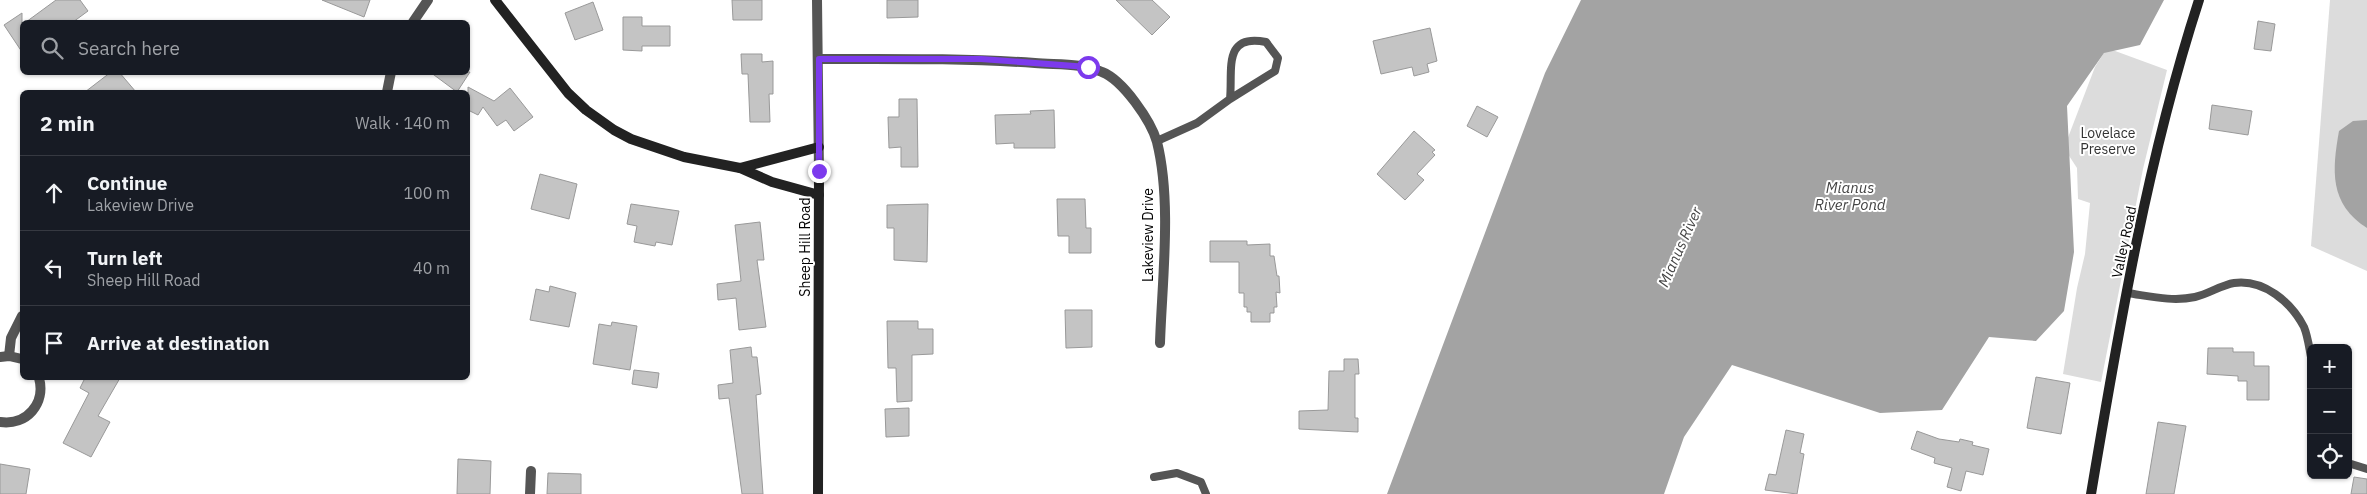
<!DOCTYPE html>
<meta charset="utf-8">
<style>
:root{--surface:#171b24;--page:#242831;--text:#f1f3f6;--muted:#9ea1a6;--line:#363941}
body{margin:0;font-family:"IBM Plex Sans",sans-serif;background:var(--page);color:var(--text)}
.controls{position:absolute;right:15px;bottom:15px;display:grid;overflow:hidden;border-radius:8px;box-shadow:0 1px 4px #0004}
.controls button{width:45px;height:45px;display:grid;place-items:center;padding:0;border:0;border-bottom:1px solid var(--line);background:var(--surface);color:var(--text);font:25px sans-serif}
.stop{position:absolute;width:15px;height:15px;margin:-11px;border:4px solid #7c3aed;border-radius:50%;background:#fff}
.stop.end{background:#7c3aed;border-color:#fff;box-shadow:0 1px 5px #0008}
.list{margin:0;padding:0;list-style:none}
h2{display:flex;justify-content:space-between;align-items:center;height:65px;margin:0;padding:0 20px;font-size:21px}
h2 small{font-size:16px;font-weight:400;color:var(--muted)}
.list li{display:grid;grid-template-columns:32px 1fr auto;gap:15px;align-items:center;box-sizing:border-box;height:75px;padding:0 20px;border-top:1px solid var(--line)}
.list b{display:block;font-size:19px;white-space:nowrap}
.list p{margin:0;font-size:16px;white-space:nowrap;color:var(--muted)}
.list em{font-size:16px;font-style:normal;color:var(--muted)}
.icon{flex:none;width:28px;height:28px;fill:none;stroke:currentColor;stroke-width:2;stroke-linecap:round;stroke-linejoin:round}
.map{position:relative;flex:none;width:2367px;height:494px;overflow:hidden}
.search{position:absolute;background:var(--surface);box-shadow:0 1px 4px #0004;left:20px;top:20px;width:450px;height:55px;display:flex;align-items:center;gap:12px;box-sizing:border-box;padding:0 18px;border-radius:8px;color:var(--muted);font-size:19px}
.panel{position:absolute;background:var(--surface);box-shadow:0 1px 4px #0004;left:20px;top:90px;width:450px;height:290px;border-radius:8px}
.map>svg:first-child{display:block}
.green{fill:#dcdcdc}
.water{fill:#a3a3a3}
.building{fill:#c4c4c4;stroke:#999}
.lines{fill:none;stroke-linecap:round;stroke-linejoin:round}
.lane{stroke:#555;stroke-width:8}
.street{stroke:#555;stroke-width:10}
.secondary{stroke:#222;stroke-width:10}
.route{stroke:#7c3aed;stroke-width:6}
.labels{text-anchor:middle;stroke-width:4;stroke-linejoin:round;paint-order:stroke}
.park-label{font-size:14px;fill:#333;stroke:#fff}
.street-label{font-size:14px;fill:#000;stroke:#fff}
.water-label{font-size:15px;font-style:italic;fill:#444;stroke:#fff}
</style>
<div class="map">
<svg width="2367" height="494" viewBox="0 0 2367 494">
<rect width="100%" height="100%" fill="#fff"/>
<g class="green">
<path d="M2330 0H2367V271L2311 246Z"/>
<path d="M2107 48 2167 70 2143 169 2101 382 2063 374 2077 288 2085 254 2090 203 2078 199 2077 168 2064 148 2095 67Z"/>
</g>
<g class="water">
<path d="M1581 0H2164L2140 45 2104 53 2067 106 2074 252 2064 311 2036 341 1989 337 1942 410 1880 413 1732 365 1684 437 1664 494H1387L1545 73Z"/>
<path d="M2367 120V228C2329 204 2332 170 2339 131L2353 121Z"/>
</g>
<g class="building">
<path d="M56 0H80L88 11 73 22H26Z"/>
<path d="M322 0H370L364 17Z"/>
<path d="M732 0H762V20H733Z"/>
<path d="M887 0H918V17L887 18Z"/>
<path d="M1116 0H1152L1170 17 1152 35Z"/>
<path d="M593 2 603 30 575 40 565 13Z"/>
<path d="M22 13V52L4 25Z"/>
<path d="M623 17H642V26H670V46H642V51L623 50Z"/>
<path d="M2258 21 2275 24 2271 51 2254 49Z"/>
<path d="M1430 28 1437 61 1427 64 1429 72 1414 76 1412 67 1381 74 1373 41Z"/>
<path d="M741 54H762V62L773 61V94H769L770 122H750L748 74H742Z"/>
<path d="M111 72H119L136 92H85Z"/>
<path d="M430 72H470L457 92Z"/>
<path d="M468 87 494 101 510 88 533 117 514 131 506 120 497 126 483 107 478 115 468 110Z"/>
<path d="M899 99H917L918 167H901V147L889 148 888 117H899Z"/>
<path d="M2212 105 2252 111 2248 135 2209 129Z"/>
<path d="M1477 106 1498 117 1487 137 1467 126Z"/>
<path d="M1054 110 1055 148H1014V143L996 144 995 115 1031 114 1030 111Z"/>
<path d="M1414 131 1435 150 1432 152 1435 155 1417 174 1424 180 1405 200 1377 174Z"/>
<path d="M540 174 577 184 569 219 531 209Z"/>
<path d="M1057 199H1085L1086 228H1091V253H1069V236H1058Z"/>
<path d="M631 204 679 211 672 245 656 242 655 246 634 242 637 226 627 224Z"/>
<path d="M928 204 927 262 894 260V228H887V205Z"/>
<path d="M760 222 764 260H757L766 327 739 330 736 298 718 300 717 284 741 281 735 225Z"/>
<path d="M1210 241H1247V245L1270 244V256H1274L1277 276H1279L1280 293 1276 292 1277 307H1274V313H1270V322H1251V312H1247V307H1244V293H1239V262H1210Z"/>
<path d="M550 286 576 293 569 327 530 320 536 289 549 292Z"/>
<path d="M1065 310H1092V347L1066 348Z"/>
<path d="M887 321H918V329H933V354L912 355V401L897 402 896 368H888Z"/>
<path d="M612 322 637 326 630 370 593 364 599 324 611 326Z"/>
<path d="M751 347 752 357H757L761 394 756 395 763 494H742L729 398 719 399 718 385 733 383 730 350Z"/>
<path d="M2208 348H2233V352H2254V366H2269V400H2247V381H2238V376L2207 374Z"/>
<path d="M1344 359H1358L1359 374H1355V418H1358V432L1299 429V411L1328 410 1329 371H1344Z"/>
<path d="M634 370 659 373 657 388 632 384Z"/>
<path d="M2036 377 2070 383 2061 434 2027 428Z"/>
<path d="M85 378H120L98 416 110 422 91 457 63 443 89 393 80 388Z"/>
<path d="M909 408V436L886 437 885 409Z"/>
<path d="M2158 422 2186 426 2174 494H2146Z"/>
<path d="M1786 430 1804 434 1800 453 1804 454 1797 494 1765 490 1769 474 1776 475Z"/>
<path d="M1917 431 1939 439 1959 442 1960 439 1973 442 1972 445 1989 449 1983 475 1966 471 1961 491 1947 487 1952 468 1934 463 1935 458 1911 449Z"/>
<path d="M458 459 491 461 490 494H457Z"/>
<path d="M0 464 30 469 26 494H0Z"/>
<path d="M548 473 581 474V494H547Z"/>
<path d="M2354 477 2367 479V494H2351Z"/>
</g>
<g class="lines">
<g class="lane">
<path d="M1157 141 1197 123 1230 99C1233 71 1222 33 1266 42L1278 58 1275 71 1230 99"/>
<path d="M2127 293C2149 296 2172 302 2195 297 2209 294 2221 285 2234 283 2264 279 2291 302 2304 327 2308 337 2309 347 2311 357"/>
<path d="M2348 463 2367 469"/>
<path d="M1154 477 1177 473 1201 482 1206 494"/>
</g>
<g class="street">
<path d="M817 0 819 171"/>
<path d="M413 22 428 0"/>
<path d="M819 59C891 59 963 58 1035 63 1057 65 1082 63 1102 72 1123 80 1151 121 1157 142 1172 202 1162 281 1160 343"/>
<path d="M387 92 391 72"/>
<path d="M9 356 11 338 22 316"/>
<path d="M0 357 9 356 22 359"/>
<path d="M0 422C27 426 46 403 39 378"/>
<path d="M530 494 531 471"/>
</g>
<g class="secondary">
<path d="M495 0 568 93 586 110 614 130 631 139 684 157 740 168 772 182 819 195"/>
<path d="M740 168 819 147"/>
<path d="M818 494 819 171"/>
<path d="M2091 494C2119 328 2147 160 2199 0"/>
</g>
</g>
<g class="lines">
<path class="route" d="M819 171V59H981L1088 67"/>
</g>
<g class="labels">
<g class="park-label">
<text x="2108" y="138">Lovelace<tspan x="2108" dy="16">Preserve</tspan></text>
</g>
<g class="street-label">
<text transform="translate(1148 235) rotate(-90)" y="5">Lakeview Drive</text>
<text transform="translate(2124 242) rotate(-78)" y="5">Valley Road</text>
<text transform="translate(805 247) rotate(-90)" y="5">Sheep Hill Road</text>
</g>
<g class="water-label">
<text x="1850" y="193">Mianus<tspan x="1850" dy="17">River Pond</tspan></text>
<text transform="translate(1680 247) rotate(-66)" y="5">Mianus River</text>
</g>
</g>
</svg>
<div class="controls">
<button>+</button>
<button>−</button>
<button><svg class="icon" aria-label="locate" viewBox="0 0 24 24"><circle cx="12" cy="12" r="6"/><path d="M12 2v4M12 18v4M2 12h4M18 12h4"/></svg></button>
</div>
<div class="stop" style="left:1088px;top:67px"></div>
<div class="stop end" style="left:819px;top:171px"></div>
<div class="search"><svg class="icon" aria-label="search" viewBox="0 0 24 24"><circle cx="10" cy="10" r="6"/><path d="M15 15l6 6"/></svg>Search here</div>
<section class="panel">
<h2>2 min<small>Walk · 140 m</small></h2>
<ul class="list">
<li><svg class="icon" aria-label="ahead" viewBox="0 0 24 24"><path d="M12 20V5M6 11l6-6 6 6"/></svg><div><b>Continue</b><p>Lakeview Drive</p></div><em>100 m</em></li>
<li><svg class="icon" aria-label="left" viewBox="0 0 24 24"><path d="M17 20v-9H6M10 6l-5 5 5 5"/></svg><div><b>Turn left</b><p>Sheep Hill Road</p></div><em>40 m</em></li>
<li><svg class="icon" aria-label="arrive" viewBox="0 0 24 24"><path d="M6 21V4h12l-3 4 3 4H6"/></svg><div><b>Arrive at destination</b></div></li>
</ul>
</section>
</div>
